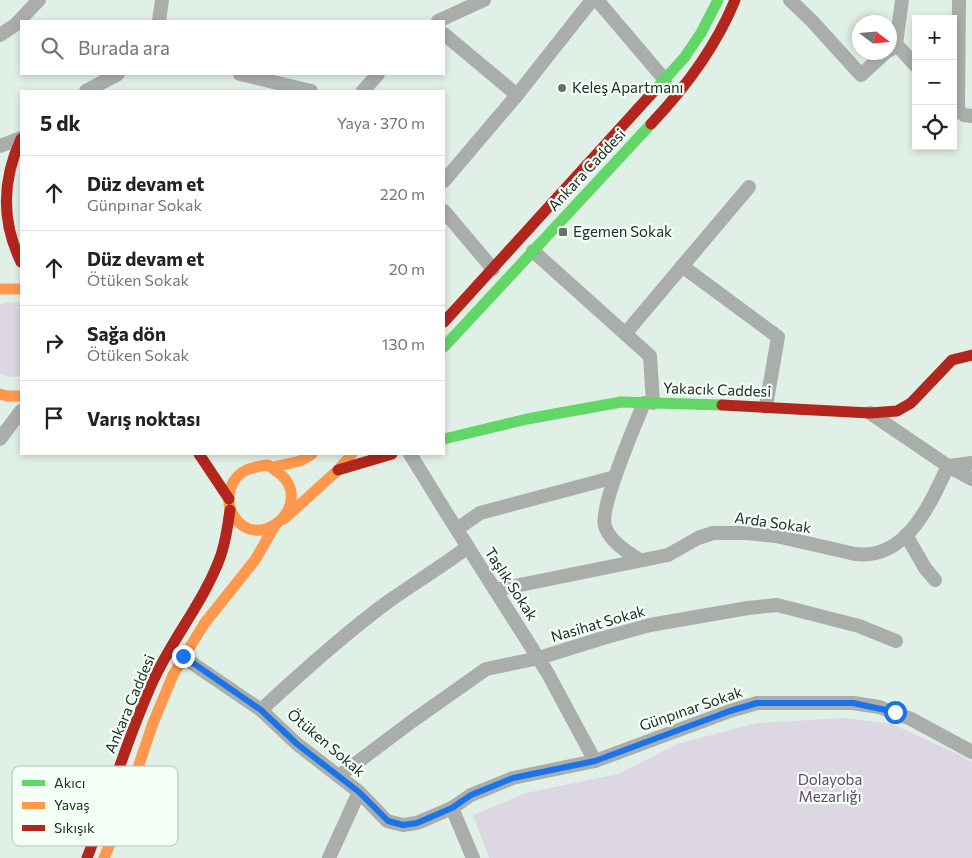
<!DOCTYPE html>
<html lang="tr">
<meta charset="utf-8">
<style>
:root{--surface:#fff;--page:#f6f6f6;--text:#222;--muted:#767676;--line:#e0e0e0}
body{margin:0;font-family:Commissioner,sans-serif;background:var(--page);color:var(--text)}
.controls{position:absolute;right:15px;top:15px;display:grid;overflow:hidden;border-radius:0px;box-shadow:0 2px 8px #0003}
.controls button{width:45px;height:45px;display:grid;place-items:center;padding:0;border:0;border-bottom:1px solid var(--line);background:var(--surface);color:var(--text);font:25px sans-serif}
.compass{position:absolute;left:852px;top:15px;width:45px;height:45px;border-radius:50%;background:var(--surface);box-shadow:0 2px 8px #0003;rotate:106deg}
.stop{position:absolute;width:15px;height:15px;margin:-11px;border:4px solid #1a73e8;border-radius:50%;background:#fff}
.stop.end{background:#1a73e8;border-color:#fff;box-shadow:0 1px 5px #0008}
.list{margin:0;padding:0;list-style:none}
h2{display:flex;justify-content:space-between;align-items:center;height:65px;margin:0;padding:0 20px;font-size:21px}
h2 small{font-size:16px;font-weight:400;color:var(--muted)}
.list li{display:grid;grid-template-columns:32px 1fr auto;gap:15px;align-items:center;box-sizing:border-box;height:75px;padding:0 20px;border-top:1px solid var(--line)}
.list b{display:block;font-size:19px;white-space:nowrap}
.list p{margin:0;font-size:16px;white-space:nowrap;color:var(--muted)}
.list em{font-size:16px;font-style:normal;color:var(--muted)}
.icon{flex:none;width:28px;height:28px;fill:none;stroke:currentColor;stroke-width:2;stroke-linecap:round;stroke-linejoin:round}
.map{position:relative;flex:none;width:972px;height:858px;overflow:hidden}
.search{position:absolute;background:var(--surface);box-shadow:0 2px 8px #0003;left:20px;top:20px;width:425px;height:55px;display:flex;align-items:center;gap:12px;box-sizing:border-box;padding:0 18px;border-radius:0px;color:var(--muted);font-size:19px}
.panel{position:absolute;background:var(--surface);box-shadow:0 2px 8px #0003;left:20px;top:90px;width:425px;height:365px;border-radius:0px}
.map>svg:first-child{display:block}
.green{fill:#dcd7e2}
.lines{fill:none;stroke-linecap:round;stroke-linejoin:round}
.street{stroke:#a9aeaa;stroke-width:14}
.fast{stroke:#63d668;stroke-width:11}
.slow{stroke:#ff974d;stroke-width:11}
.jam{stroke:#b3261e;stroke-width:11}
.route{stroke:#1a73e8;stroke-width:6}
.poi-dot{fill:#657169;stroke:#f4fff7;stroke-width:2}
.labels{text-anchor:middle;stroke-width:4.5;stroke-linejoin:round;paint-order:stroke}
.poi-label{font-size:15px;fill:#222c26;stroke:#f4fff7;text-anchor:start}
.street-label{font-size:15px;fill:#222c26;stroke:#f4fff7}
.park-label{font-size:15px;fill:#664670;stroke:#f4fff7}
.key{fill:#f4fff7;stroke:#b5c0b8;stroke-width:1}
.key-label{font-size:14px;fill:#222c26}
</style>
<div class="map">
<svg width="972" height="858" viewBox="0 0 972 858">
<rect width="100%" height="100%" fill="#e1f0e6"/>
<g class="green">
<path d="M9 302 21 303 20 376 9 377 0 374V305Z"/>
<path d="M844 718 892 724 960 755 972 763V858H489L473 815 526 793 618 774 677 744 757 723Z"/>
</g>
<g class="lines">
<g class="street">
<path d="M597 0 665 80"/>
<path d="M790 0 812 21 861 75 886 52"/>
<path d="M959 0 958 111 964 115 972 116"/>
<path d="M159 21 162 0"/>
<path d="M438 21 484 0"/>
<path d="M444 34 517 95"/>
<path d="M0 35 15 25 39 0"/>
<path d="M896 44 916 66"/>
<path d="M890 50 896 44 902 0"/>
<path d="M240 74 311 91"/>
<path d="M86 91 118 74"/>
<path d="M363 91 378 74"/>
<path d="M0 146 21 138"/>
<path d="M444 181 517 95 592 0"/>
<path d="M444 211 493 269"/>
<path d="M533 251 650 356 653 403"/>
<path d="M682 266 778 337 766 406"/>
<path d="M625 334 749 187"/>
<path d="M870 413 948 466 972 463"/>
<path d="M0 439 21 411"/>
<path d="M410 454 447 514 547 672 595 761"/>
<path d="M457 529 480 513 615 477"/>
<path d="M906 535 925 568 935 580"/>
<path d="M640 560C628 553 609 541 605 526 599 508 635 425 644 403"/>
<path d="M495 590 668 555 698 538 713 533H745L776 536 855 554C907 560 930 504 948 466L972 479"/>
<path d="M183 657 261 710 297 744 359 792 387 821 403 825 417 823 452 808 471 795 513 778 595 761 730 711 757 703H853L879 707 911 719 972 752"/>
<path d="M261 710C302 672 344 634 389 601 415 583 442 566 468 547"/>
<path d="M339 776 411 722 486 669 539 658 603 638 650 625 748 608 777 605 859 626 896 641"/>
<path d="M452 808 473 858"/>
<path d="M329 858 359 792"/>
</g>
<g class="fast">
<path d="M654 91 684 58 701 33 718 0"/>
<path d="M444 347 651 124"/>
<path d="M444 439 527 419 621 402 722 405"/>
</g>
<g class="slow">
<path d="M0 289H21"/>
<path d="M0 394 7 396H21"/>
<path d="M268 465C273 469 282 474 286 480 308 512 256 552 234 516 228 507 227 498 231 487 237 470 252 467 268 465Z"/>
<path d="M273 467 300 461 312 454"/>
<path d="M284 519 338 470 352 454"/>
<path d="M104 858 121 818 153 723 173 675 204 624 255 560 274 527"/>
</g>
<g class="jam">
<path d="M651 124C686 87 716 47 735 0"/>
<path d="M21 139C2 180 1 221 21 262"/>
<path d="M444 322 654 91"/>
<path d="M722 405 870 413 897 411 911 403 952 360 972 355"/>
<path d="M199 454 229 499"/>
<path d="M338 470 392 454"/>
<path d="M87 858C110 799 127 737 154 679 174 636 205 600 221 555 226 540 228 525 230 510"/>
</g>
</g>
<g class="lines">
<path class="route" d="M183 656 261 710 297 744 359 792 388 821 403 825 417 823 452 808 471 795 513 778 595 761 730 711 757 703H853L895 712"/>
</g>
<g class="poi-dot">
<circle cx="562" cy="88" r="5"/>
<rect x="558" y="227" width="10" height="10" rx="2.5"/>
</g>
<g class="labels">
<g class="poi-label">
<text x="572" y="93">Keleş Apartmanı</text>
<text x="573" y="237">Egemen Sokak</text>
</g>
<g class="street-label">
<text transform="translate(587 170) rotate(-47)" y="5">Ankara Caddesi</text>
<text transform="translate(717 390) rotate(2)" y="5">Yakacık Caddesi</text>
<text transform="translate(773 523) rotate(8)" y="5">Arda Sokak</text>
<text transform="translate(511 584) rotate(57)" y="5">Taşlık Sokak</text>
<text transform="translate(598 624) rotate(-16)" y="5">Nasihat Sokak</text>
<text transform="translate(130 704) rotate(-67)" y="5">Ankara Caddesi</text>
<text transform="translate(691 709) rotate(-19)" y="5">Günpınar Sokak</text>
<text transform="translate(326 743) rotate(40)" y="5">Ötüken Sokak</text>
</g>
<g class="park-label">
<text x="830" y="785">Dolayoba<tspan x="830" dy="17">Mezarlığı</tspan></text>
</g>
</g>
<rect x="12" y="766" width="166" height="80" rx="8" class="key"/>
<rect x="22" y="780" width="23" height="6" fill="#63d668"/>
<rect x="22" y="802" width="23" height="7" fill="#ff974d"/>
<rect x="22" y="825" width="23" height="6" fill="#b3261e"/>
<g class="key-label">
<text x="54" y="788">Akıcı</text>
<text x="54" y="810">Yavaş</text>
<text x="54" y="833">Sıkışık</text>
</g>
</svg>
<div class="controls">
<button>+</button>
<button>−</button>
<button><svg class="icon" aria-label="locate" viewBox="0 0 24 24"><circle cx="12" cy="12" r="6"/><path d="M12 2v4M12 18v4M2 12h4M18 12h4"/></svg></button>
</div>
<svg class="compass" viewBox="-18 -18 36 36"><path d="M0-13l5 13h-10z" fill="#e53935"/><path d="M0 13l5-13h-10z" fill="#767676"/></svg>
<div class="stop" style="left:895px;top:712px"></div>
<div class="stop end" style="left:183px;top:656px"></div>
<div class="search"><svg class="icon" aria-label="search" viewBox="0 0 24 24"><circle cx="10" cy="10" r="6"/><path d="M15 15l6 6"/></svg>Burada ara</div>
<section class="panel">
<h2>5 dk<small>Yaya · 370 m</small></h2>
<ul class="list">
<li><svg class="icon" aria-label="ahead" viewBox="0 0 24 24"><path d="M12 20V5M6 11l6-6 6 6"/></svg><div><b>Düz devam et</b><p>Günpınar Sokak</p></div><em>220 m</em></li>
<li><svg class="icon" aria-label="ahead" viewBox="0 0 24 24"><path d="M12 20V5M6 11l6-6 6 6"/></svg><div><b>Düz devam et</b><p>Ötüken Sokak</p></div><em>20 m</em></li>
<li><svg class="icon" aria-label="right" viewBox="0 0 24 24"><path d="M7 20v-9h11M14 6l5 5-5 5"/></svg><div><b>Sağa dön</b><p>Ötüken Sokak</p></div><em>130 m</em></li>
<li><svg class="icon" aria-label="arrive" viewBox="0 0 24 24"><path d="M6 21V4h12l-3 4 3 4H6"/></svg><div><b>Varış noktası</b></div></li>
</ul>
</section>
</div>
